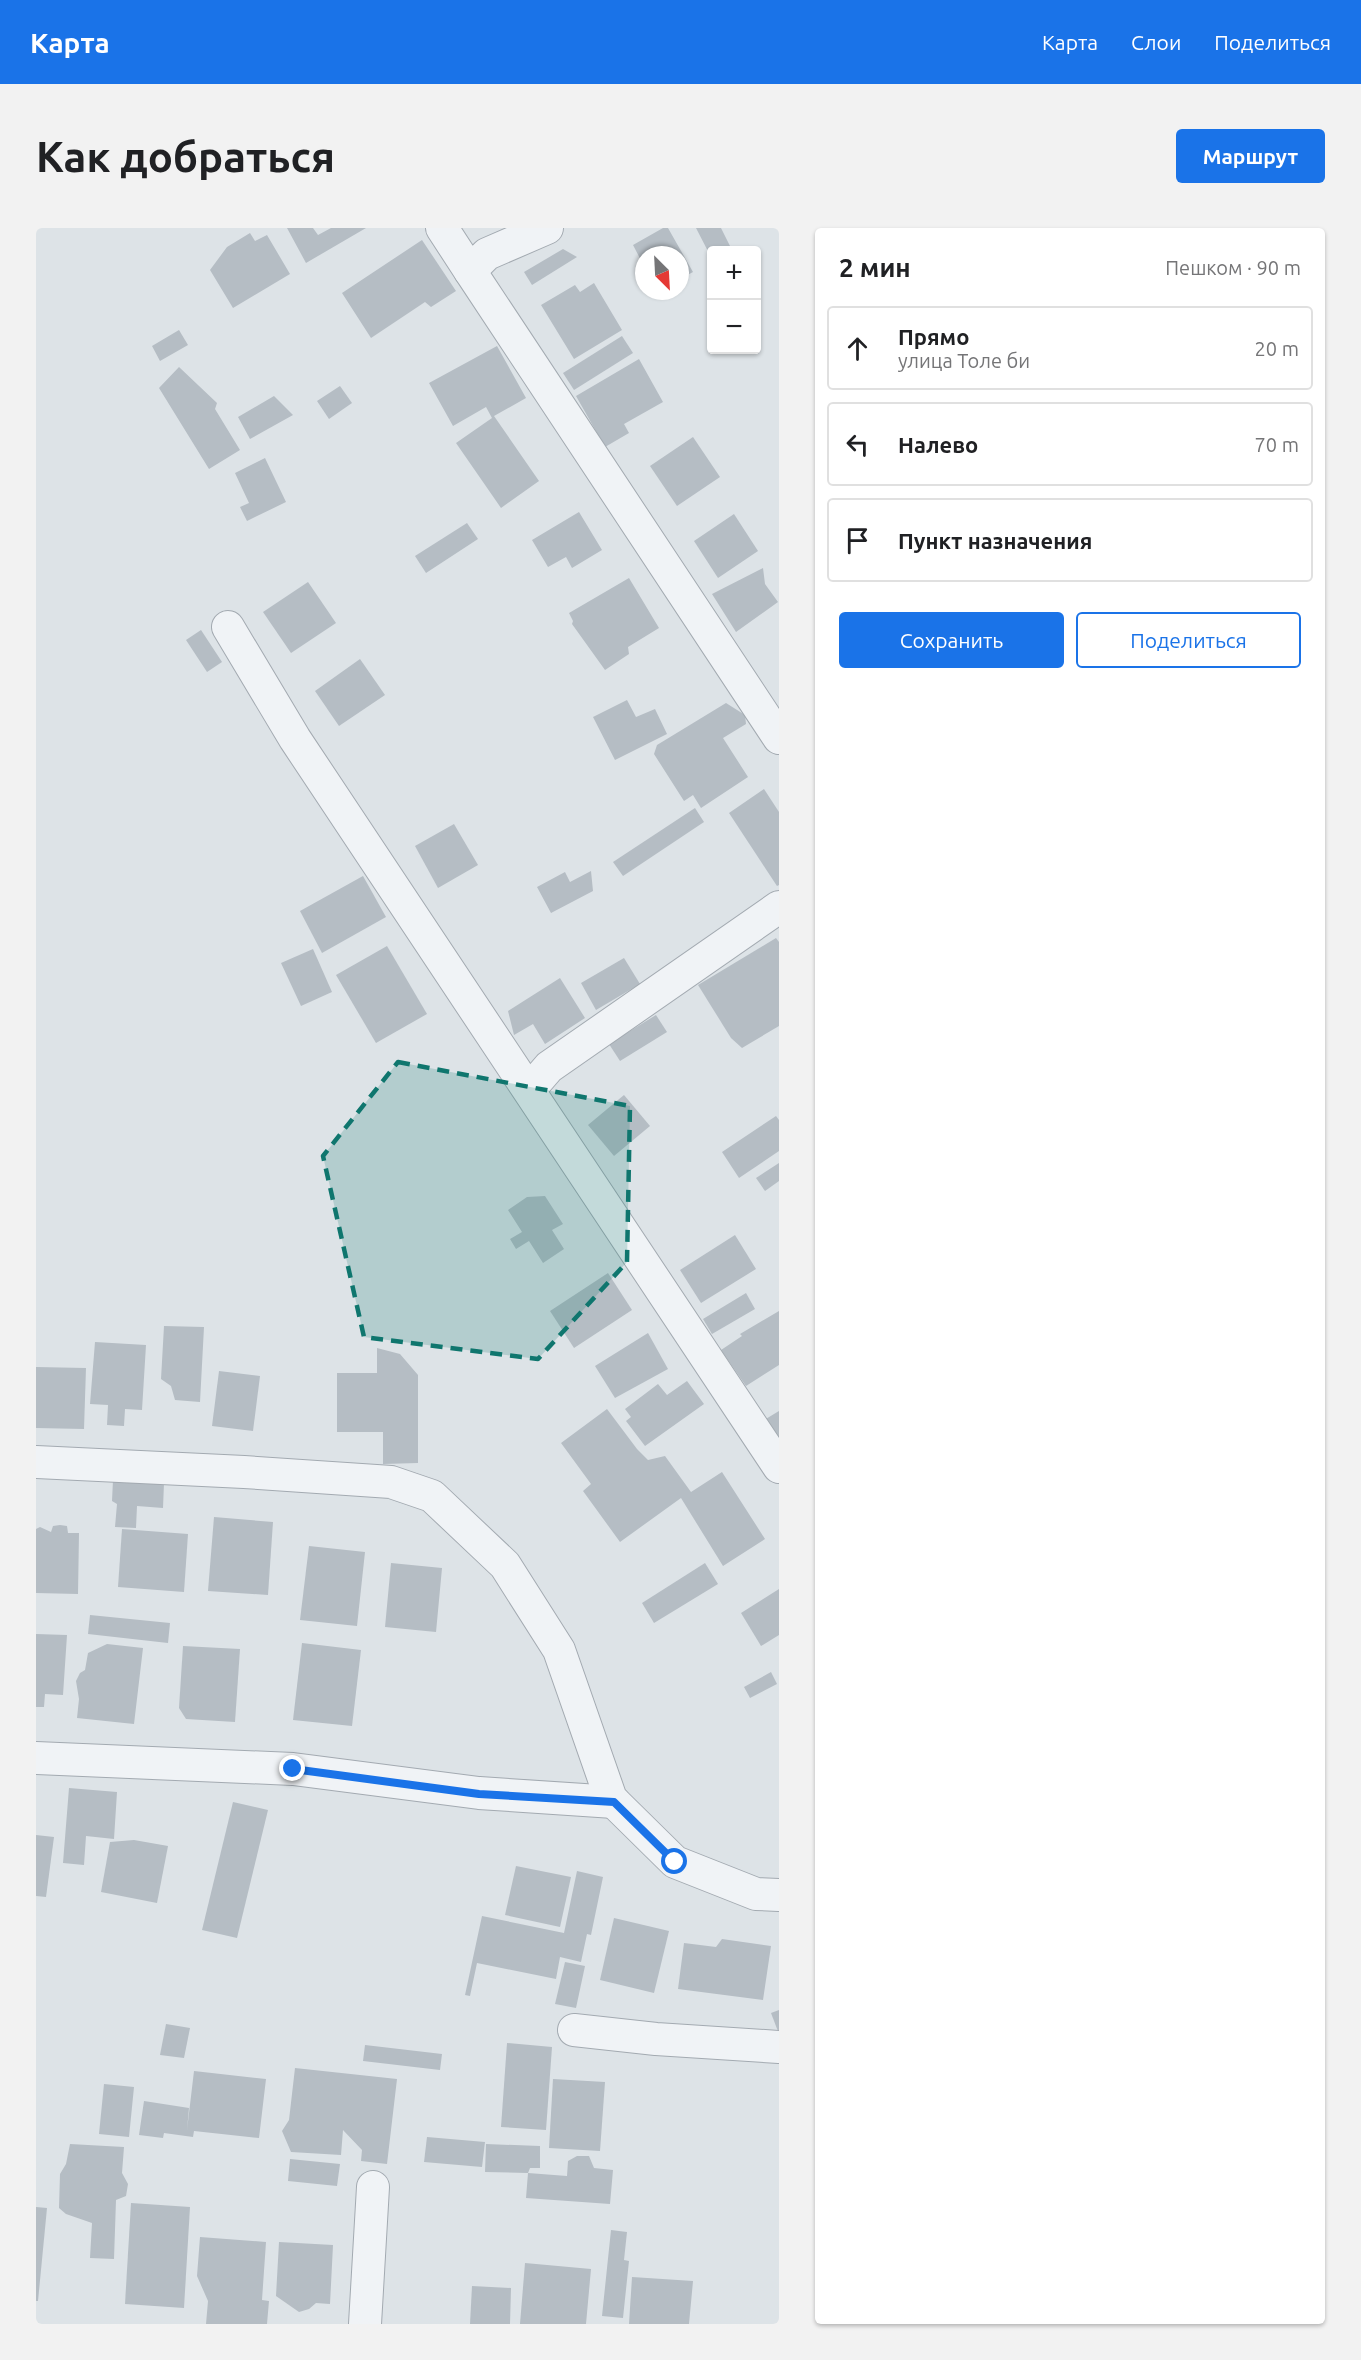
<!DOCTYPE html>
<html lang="ru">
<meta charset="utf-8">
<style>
:root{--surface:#fff;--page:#f2f2f2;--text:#202124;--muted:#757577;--line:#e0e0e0;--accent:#1a73e8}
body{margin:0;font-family:Ubuntu,sans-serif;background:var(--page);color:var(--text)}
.controls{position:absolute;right:18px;top:18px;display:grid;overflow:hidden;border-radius:6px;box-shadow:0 2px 4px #0004}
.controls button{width:54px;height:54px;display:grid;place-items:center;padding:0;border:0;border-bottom:2px solid var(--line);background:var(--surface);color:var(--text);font:30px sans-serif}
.compass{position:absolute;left:599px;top:18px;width:54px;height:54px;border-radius:50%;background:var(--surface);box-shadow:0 2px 4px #0004;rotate:156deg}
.stop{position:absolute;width:18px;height:18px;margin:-14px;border:4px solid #1a73e8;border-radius:50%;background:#fff}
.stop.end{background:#1a73e8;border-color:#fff;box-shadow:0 2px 6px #0008}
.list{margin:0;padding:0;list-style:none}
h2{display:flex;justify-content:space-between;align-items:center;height:78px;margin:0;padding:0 24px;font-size:26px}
h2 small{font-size:20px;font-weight:400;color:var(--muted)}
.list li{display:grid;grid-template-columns:39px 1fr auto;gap:18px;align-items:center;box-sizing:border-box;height:84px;margin:0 12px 12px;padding:0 12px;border:2px solid var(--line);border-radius:6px}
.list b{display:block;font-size:22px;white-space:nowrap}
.list p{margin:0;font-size:20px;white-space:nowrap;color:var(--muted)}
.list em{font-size:20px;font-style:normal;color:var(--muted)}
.actions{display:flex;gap:12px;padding:18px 24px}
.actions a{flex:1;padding:14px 0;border:2px solid var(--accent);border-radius:6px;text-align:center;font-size:21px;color:var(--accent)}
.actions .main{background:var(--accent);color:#fff}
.icon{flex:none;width:33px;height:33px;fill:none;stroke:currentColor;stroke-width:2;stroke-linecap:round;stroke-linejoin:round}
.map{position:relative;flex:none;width:743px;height:2096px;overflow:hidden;border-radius:6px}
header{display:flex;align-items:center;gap:36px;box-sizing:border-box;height:84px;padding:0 30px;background:var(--accent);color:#fff}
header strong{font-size:28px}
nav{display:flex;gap:33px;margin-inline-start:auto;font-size:21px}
.intro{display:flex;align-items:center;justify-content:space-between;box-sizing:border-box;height:144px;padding:0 36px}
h1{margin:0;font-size:42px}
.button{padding:15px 27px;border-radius:6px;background:var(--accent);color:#fff;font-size:21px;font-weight:700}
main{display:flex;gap:36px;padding:0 36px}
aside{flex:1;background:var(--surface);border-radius:6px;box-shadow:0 2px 4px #0004}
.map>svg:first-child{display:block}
.building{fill:#b5bdc4}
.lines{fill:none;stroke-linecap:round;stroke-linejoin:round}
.minor-casing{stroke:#a3aab1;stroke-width:34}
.minor{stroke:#f0f3f6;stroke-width:32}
.route{stroke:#1a73e8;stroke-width:8}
.marked{fill:#0f766e;fill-opacity:0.2;stroke:#0f766e;stroke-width:4.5;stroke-dasharray:12 8;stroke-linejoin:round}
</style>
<header>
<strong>Карта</strong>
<nav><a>Карта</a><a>Слои</a><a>Поделиться</a></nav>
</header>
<div class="intro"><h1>Как добраться</h1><a class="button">Маршрут</a></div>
<main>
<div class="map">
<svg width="743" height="2096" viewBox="0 0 743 2096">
<rect width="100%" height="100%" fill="#dde3e7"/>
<g class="building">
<path d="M251 0H277L282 7 295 0H330L270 35Z"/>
<path d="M627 0H632L657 44 644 51V27H608V38L597 17Z"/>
<path d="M660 0H685L696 22H676V31Z"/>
<path d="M214 5 219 13 231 7 254 46 197 80 174 42 191 19Z"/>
<path d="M386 12 420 63 395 79 389 74 335 110 306 65Z"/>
<path d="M527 21 541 29 496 57 488 44Z"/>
<path d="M558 55 586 102 538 131 505 77 539 57 544 64Z"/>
<path d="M143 102 152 117 124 133 116 118Z"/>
<path d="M586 108 597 125 538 162 527 145Z"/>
<path d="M461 118 490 170 458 188 503 253 465 280 420 215 456 190 450 179 417 198 393 155Z"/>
<path d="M603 131 627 174 588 196 593 205 569 219 540 168Z"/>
<path d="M143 139 181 175 179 181 204 222 173 241 123 160Z"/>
<path d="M304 158 316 175 293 191 281 173Z"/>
<path d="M238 168 257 187 214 211 202 189Z"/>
<path d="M657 209 684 249 641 278 614 238Z"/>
<path d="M229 230 250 274 211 293 204 279 213 275 199 245Z"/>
<path d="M543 284 566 322 536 340 530 329 512 339 496 312Z"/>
<path d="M698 286 722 323 682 350 658 313Z"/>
<path d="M431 295 442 311 390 345 379 328Z"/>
<path d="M727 340 729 356 742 374 700 404 676 366Z"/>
<path d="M593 350 623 400 592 419 593 426 569 442 536 396 537 393 533 385Z"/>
<path d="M272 354 300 395 255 425 227 384Z"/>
<path d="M165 402 186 434 171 444 150 412Z"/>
<path d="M324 431 349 467 303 498 279 463Z"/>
<path d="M591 472 600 489 619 481 631 506 579 532 557 489Z"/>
<path d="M690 475 709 487 710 496 687 510 712 549 665 580 657 567 648 573 618 526 621 517Z"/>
<path d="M728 561 743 584V657L741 658 693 585Z"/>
<path d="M659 580 668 594 587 648 577 634Z"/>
<path d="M418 596 442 637 402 660 379 618Z"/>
<path d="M555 643 557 663 515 685 501 659 529 644 534 654Z"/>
<path d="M327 648 350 689 286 725 264 683Z"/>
<path d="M740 710 743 714V798L706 820 695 810 662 757Z"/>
<path d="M351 718 391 786 340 815 300 747Z"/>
<path d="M277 721 296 764 265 778 245 735Z"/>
<path d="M588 730 604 756 560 782 545 755Z"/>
<path d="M524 750 549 790 509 816 497 796 478 807 472 783Z"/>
<path d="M620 787 631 804 584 833 573 816Z"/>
<path d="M588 867 614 898 578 928 552 897Z"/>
<path d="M740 888 743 892V923L703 950 686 924Z"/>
<path d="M743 935V953L729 963 720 950Z"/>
<path d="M509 968 527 996 516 1002 528 1021 507 1035 493 1013 480 1021 474 1011 486 1004 472 982 491 969Z"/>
<path d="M699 1007 720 1041 665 1075 644 1042Z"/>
<path d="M572 1045 596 1082 538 1120 514 1083Z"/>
<path d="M710 1065 719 1081 676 1106 667 1091Z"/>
<path d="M743 1083V1137L710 1158 685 1122 706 1108 704 1106Z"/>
<path d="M128 1098 168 1099 164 1174 139 1172 135 1158 125 1151Z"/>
<path d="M612 1105 632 1141 579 1170 559 1138Z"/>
<path d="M59 1114 110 1117 106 1182 89 1181 88 1198 71 1197 72 1177 54 1176Z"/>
<path d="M341 1120 364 1126 382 1147V1235L347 1236V1204H301V1145H341Z"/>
<path d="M0 1139 50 1140 48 1201 0 1200Z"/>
<path d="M183 1143 224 1148 217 1203 176 1198Z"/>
<path d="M651 1153 668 1176 609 1218 590 1193 595 1189 589 1181 622 1156 631 1167Z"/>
<path d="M571 1181 601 1221 612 1232 629 1228 655 1264 686 1244 729 1311 687 1338 645 1270 584 1314 547 1263 555 1256 525 1215Z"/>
<path d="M743 1183V1228L723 1195Z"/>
<path d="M77 1252 128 1255 127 1280 101 1278 100 1300 79 1299 81 1276 76 1273Z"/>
<path d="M178 1289 237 1294 232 1367 172 1363Z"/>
<path d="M24 1297 31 1298 32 1305H43L42 1366 0 1365V1301L4 1299 15 1304 17 1298Z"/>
<path d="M86 1301 152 1306 148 1364 82 1359Z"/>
<path d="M273 1318 329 1324 321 1398 264 1392Z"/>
<path d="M355 1335 406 1340 400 1404 349 1399Z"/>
<path d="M669 1335 682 1356 618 1395 606 1375Z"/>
<path d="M743 1361V1407L725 1418 705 1385Z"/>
<path d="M54 1387 134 1395 132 1415 52 1406Z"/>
<path d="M0 1406 31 1407 27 1467 9 1466 8 1479H0Z"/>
<path d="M266 1415 325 1422 316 1498 257 1492Z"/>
<path d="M71 1416 107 1420 98 1496 41 1490 43 1471 40 1453 44 1445 49 1442 52 1425Z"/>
<path d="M147 1418 204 1421 199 1494 150 1491 143 1480Z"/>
<path d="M735 1444 741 1456 714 1470 708 1459Z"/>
<path d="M33 1560 81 1564 78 1611 50 1608 48 1637 27 1635Z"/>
<path d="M197 1574 232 1582 201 1710 166 1702Z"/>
<path d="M0 1607 18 1609 10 1669 0 1668Z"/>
<path d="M98 1612 132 1618 121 1675 65 1664 74 1614Z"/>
<path d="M480 1638 535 1649 524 1699 469 1687Z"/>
<path d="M541 1643 567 1649 555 1707 551 1706 545 1734 524 1729 520 1751 441 1735 434 1768 429 1767 446 1688 528 1705Z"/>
<path d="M578 1690 633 1703 618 1765 564 1752Z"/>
<path d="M686 1711 735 1718 727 1772 642 1761 648 1715 680 1719Z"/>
<path d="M529 1734 549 1738 540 1780 519 1776Z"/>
<path d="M743 1782V1806L735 1785Z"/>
<path d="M130 1796 154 1800 148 1830 124 1827Z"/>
<path d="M471 1815 516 1819 510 1902 465 1899Z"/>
<path d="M329 1817 406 1826 404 1842 327 1833Z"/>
<path d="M259 1840 361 1851 351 1936 325 1933 326 1922 307 1902 305 1927 255 1924 246 1903 253 1892Z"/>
<path d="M158 1843 230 1851 223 1910 158 1903 157 1909 128 1905 127 1910 103 1907 108 1873 153 1880 151 1902Z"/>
<path d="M517 1851 569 1854 564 1923 513 1920Z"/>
<path d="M68 1856 98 1859 93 1909 63 1906Z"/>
<path d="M391 1909 449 1914 446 1939 388 1934Z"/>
<path d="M34 1916 88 1919 86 1945 92 1956 90 1968 80 1972 78 2031 54 2030 56 1995 30 1986 23 1980 24 1946 30 1936Z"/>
<path d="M450 1916 504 1918V1940H494L492 1945 449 1944Z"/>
<path d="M541 1928H553L558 1940 577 1942 574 1976 490 1970 492 1945 531 1948 532 1933Z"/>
<path d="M254 1931 304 1936 301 1958 252 1953Z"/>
<path d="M95 1975 154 1979 148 2080 89 2076Z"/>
<path d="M0 1979 11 1980 2 2073H0Z"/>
<path d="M575 2002 591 2004 588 2032 593 2033 587 2090 566 2088Z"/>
<path d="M164 2009 230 2014 226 2072 233 2073 231 2096H170L172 2073 161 2048Z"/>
<path d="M243 2014 297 2017 294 2076 280 2075 273 2081 263 2084 240 2068Z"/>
<path d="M489 2035 555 2041 550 2096H484Z"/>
<path d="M596 2049 657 2053 653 2096H593Z"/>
<path d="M436 2058 475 2060 474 2096H434Z"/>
</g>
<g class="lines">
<defs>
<g id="minor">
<path d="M406 0 434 43 451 26 511 0"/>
<path d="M434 43 743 510"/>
<path d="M192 399 259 511 743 1239"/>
<path d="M494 861 513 839 743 679"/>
<path d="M0 1234 208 1244 355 1254 396 1268 469 1337 523 1422 575 1571 639 1634 720 1666 743 1667"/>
<path d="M0 1530 257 1541 443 1565 578 1574"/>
<path d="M538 1802 620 1811 743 1819"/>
<path d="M329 2096 337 1959"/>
</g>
</defs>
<use href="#minor" class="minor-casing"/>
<use href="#minor" class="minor"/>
</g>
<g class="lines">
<path class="route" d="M257 1541 443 1566 578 1574 639 1634"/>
</g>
<path class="marked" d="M362 834 594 878 591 1034 502 1131 328 1109 287 928Z"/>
</svg>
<div class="controls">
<button>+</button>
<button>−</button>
</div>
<svg class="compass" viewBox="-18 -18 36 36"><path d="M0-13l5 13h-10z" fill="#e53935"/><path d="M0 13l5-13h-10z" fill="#757577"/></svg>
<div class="stop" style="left:639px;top:1634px"></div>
<div class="stop end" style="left:257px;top:1541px"></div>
</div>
<aside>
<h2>2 мин<small>Пешком · 90 m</small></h2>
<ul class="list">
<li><svg class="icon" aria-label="ahead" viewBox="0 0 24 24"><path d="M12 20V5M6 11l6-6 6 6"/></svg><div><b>Прямо</b><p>улица Толе би</p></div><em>20 m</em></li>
<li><svg class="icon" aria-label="left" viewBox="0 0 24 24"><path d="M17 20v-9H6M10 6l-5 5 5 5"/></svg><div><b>Налево</b></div><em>70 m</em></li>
<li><svg class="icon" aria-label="arrive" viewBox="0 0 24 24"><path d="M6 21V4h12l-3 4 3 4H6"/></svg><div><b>Пункт назначения</b></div></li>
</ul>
<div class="actions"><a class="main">Сохранить</a><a>Поделиться</a></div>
</aside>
</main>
